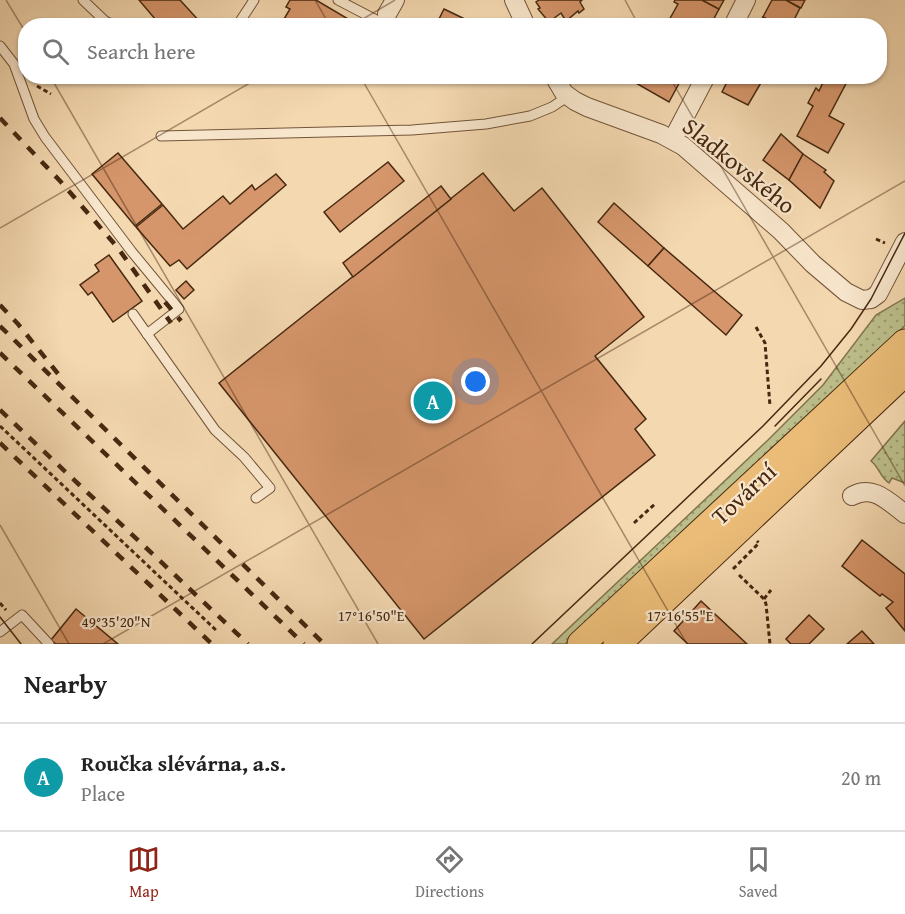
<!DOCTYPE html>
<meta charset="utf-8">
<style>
:root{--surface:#fff;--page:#f2f2f2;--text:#222;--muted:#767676;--line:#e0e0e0;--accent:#8f2418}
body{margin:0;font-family:"Gentium Book Plus",serif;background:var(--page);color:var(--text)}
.you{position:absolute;left:476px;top:382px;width:21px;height:21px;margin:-15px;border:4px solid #fff;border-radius:50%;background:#1a73e8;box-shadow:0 0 0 9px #1a73e833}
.badge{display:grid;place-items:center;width:39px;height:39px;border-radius:50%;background:var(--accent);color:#fff;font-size:20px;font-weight:700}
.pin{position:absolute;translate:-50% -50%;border:3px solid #fff;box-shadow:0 2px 6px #0006}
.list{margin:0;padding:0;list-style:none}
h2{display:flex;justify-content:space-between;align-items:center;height:78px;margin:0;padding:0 24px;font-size:26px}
h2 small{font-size:20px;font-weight:400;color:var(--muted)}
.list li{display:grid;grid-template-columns:39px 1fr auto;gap:18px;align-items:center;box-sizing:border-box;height:108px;padding:0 24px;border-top:2px solid var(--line)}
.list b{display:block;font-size:22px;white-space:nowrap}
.list p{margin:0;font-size:20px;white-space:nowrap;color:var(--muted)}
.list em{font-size:20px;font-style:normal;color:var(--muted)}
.icon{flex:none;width:33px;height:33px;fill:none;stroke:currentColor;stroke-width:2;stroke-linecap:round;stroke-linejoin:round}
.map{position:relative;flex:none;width:905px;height:644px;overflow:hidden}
.search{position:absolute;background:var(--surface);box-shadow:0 2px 4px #0004;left:18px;right:18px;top:18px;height:66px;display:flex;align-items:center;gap:15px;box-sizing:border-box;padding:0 21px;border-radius:24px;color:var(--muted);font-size:22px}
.sheet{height:186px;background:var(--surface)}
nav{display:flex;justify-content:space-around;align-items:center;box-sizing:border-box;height:84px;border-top:2px solid var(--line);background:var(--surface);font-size:16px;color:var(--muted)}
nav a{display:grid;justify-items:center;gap:3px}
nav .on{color:var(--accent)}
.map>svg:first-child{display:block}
.grass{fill:url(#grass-dots);stroke:#82744e;stroke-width:1.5}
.building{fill:#d6966b;stroke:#472911;stroke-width:1.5}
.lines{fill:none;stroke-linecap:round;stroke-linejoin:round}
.lane-casing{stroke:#725539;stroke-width:11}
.street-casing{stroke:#725539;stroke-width:20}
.primary-casing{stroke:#472911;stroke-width:29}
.path{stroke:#472911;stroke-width:3;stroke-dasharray:4.5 3;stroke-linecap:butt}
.lane{stroke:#f8e6cc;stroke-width:9}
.street{stroke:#f8e6cc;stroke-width:18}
.primary{stroke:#eabc78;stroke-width:27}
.tram{stroke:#472911;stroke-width:1.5}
.rail{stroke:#472911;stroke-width:4.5;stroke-dasharray:10 10;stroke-linecap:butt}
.ticks{fill:none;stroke:#472911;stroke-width:1.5;stroke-opacity:0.45}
.labels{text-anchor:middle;stroke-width:4.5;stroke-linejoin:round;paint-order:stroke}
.street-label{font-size:24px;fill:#472911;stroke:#f8e6cc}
.ticks-label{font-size:15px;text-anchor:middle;fill:#472911;stroke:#f8e6cc;stroke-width:4.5;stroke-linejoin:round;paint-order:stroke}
</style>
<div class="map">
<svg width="905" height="644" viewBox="0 0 905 644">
<defs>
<pattern id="grass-dots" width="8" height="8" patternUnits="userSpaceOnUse" patternTransform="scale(1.5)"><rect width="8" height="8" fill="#bcbf8b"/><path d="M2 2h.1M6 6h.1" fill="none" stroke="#9b9b70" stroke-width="1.8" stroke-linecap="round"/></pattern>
</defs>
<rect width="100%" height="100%" fill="#f4d8b0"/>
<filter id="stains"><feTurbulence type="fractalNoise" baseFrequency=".00333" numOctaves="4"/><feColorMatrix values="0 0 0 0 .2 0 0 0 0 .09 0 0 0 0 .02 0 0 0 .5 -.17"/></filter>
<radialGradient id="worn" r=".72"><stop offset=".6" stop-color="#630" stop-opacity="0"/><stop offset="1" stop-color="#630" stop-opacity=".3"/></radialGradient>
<g class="grass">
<path d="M905 298V326L596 617 565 644H552L768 440 823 385 876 315Z"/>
<path d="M905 421V483L892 478 889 483C880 477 879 467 871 461Z"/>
</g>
<g class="building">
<path d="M139 0H180L201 23 198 26H161Z"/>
<path d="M290 0H316L360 26H284L281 24 290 9 286 7Z"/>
<path d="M539 0H582L580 2 584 9 579 13 578 11 566 21 561 13 549 22 538 9 540 8 536 2Z"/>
<path d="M675 0H702L719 9 710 26H674L668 22 678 4 674 2Z"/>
<path d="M702 0H724L719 9Z"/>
<path d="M772 0H786L800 8 791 26H780L763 17Z"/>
<path d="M786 0H805L801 8Z"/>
<path d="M444 9 473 23 472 26H442L437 23Z"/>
<path d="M763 17 780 26H758Z"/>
<path d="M638 76H683L669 102 634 82Z"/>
<path d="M730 76H753L762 81 748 105 722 92Z"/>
<path d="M826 76H850L829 116 844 124 828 153 797 136 813 106 808 103 816 88 819 91Z"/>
<path d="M781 134 803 154 789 180 763 160Z"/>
<path d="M118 153 162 204 135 226 92 174Z"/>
<path d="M803 154 826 170 824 172 834 181 820 208 789 180Z"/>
<path d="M388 162 404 181 340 232 324 212Z"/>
<path d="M483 173 514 211 542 188 644 317 595 356 646 419 635 429 655 455 424 639 219 383Z"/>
<path d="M276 174 286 185 187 269 179 260 170 266 136 227 163 205 183 229 223 196 230 204 252 185 255 190Z"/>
<path d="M441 186 451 199 353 277 343 263Z"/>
<path d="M614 203 664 248 648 266 598 222Z"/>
<path d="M664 248 742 315 726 335 648 266Z"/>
<path d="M109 255 142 301 113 322 92 292 88 295 80 285 99 271 95 265Z"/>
<path d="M186 281 194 290 184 299 176 290Z"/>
<path d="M862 540 905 574V631L886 608 893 602 882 594 880 596 842 566Z"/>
<path d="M701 601 747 644H688L674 631Z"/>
<path d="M76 609 118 644H56L51 640Z"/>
<path d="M809 615 824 629 809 644H791L786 639Z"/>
<path d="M862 631 874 644H847Z"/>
</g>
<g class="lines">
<defs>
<g id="lane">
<path d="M83 0 105 21 115 26"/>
<path d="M338 0 382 23 387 14"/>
<path d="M237 26 254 0"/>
<path d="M0 46 14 64 34 119 45 137 132 252 179 309 147 334"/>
<path d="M161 136 412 130 486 124 530 116 552 107 567 97"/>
<path d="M133 314 215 430 244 457 270 488 256 498"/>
<path d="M0 632 22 615 49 644"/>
</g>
<g id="street">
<path d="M514 0 526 26"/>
<path d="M387 14 395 0"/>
<path d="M733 26 746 0"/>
<path d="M554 76 564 93 575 101 587 107 661 134 683 146 781 231 813 264 846 292 862 300 871 299 878 294 905 242"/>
<path d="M673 139 706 76"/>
<path d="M852 496C873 484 889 502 905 514"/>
</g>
<g id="primary">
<path d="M581 644 905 343"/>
<path d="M617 644 905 372"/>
</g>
</defs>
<use href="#lane" class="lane-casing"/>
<use href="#street" class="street-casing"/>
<use href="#primary" class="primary-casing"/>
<g class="path">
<path d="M37 86 51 94"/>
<path d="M876 239 885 243"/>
<path d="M756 327 765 343 770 406"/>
<path d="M0 426 218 632"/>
<path d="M634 523 655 504"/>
<path d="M733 569 759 543 757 541"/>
<path d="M739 575 764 599 766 604 770 644"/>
<path d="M764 599 771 590"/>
<path d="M0 603 6 610"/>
</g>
<use href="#lane" class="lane"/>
<use href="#street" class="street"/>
<use href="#primary" class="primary"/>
<g class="tram">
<path d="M775 426 821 379"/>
<path d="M0 617 21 644"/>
<path d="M532 644 763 426 821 366 851 329 871 299 905 233"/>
</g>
<g class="rail">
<path d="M0 118 61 182 118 248 171 323"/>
<path d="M165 302 181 321"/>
<path d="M0 305 18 324 59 375"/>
<path d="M0 326 324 644"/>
<path d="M0 353 304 644"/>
<path d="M0 410 248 644"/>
<path d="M0 443 212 644"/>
</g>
</g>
<path class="ticks" d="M6 0 26 33M315 0 330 26M625 0 639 26M351 26 395 0M50 76 378 644M360 76 687 644M669 76 905 486M0 228 262 76M0 525 69 644M103 644 905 181"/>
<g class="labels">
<g class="street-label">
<text transform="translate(739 166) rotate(39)" y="8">Sladkovského</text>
<text transform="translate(744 494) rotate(-43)" y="8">Tovární</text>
</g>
</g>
<g class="ticks-label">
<text x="371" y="621">17°16'50"E</text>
<text x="680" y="621">17°16'55"E</text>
<text x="116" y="627">49°35'20"N</text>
</g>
<rect width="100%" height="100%" filter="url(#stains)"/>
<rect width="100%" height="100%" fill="url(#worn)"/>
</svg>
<div class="you"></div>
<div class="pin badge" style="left:433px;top:401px;background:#0f9aa8">A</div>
<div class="search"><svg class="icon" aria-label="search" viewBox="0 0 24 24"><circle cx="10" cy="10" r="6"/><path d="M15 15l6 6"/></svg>Search here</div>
</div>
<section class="sheet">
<h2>Nearby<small></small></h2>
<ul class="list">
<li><span class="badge" style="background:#0f9aa8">A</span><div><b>Roučka slévárna, a.s.</b><p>Place</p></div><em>20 m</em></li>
</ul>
</section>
<nav>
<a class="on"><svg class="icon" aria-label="map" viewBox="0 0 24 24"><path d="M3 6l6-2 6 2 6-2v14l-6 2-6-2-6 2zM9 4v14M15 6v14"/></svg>Map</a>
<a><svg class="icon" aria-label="directions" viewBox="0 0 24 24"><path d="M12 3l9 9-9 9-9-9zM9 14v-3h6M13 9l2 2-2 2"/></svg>Directions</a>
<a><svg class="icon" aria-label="saved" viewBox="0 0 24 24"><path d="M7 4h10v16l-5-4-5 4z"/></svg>Saved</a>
</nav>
